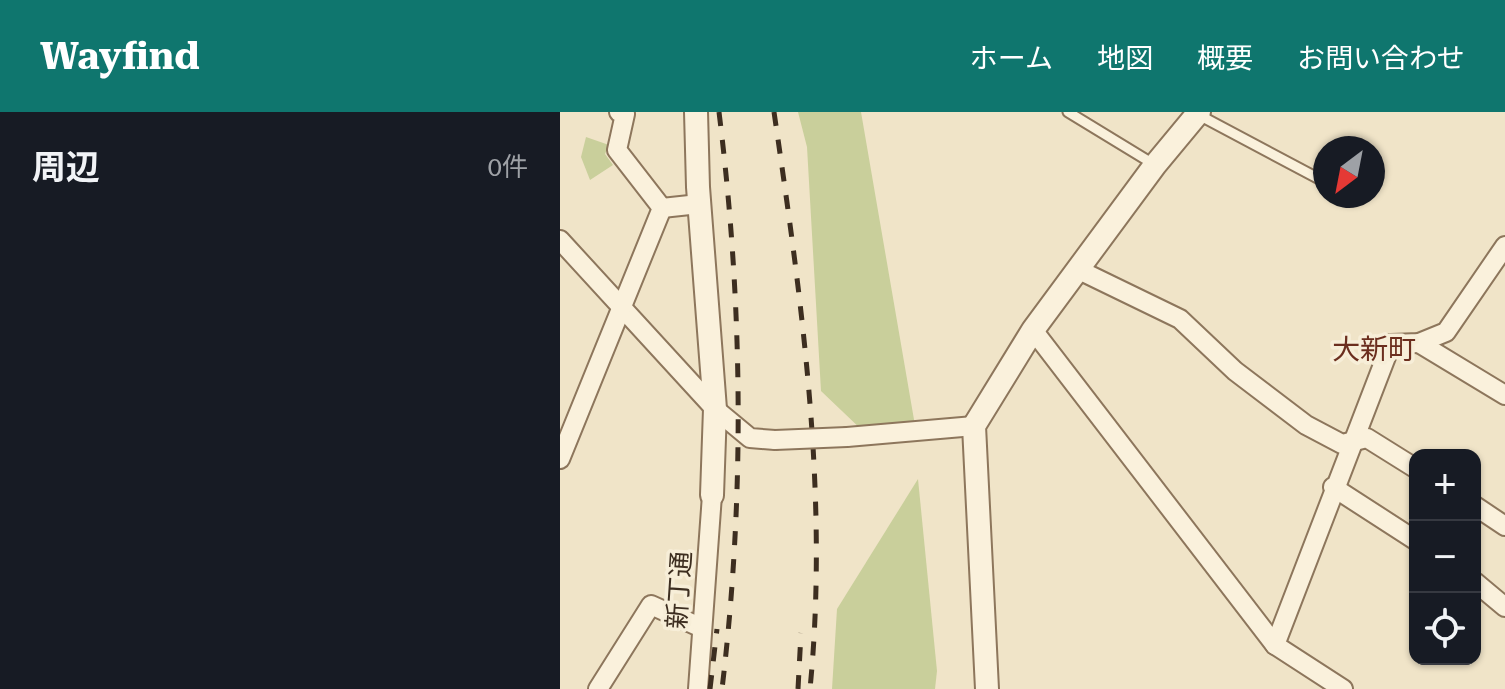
<!DOCTYPE html>
<html lang="ja">
<meta charset="utf-8">
<style>
:root{--surface:#171b24;--page:#242831;--text:#f1f3f6;--muted:#9ea1a6;--line:#363941;--accent:#0f766e}
body{margin:0;font-family:"Roboto Serif","Noto Sans JP",serif;background:var(--page);color:var(--text)}
.controls{position:absolute;right:24px;bottom:24px;display:grid;overflow:hidden;border-radius:16px;box-shadow:0 2px 6px #0004}
.controls button{width:72px;height:72px;display:grid;place-items:center;padding:0;border:0;border-bottom:2px solid var(--line);background:var(--surface);color:var(--text);font:40px sans-serif}
.compass{position:absolute;left:753px;top:24px;width:72px;height:72px;border-radius:50%;background:var(--surface);box-shadow:0 2px 6px #0004;rotate:212deg}
.list{margin:0;padding:0;list-style:none}
h2{display:flex;justify-content:space-between;align-items:center;height:104px;margin:0;padding:0 32px;font-size:34px}
h2 small{font-size:26px;font-weight:400;color:var(--muted)}
.icon{flex:none;width:44px;height:44px;fill:none;stroke:currentColor;stroke-width:2;stroke-linecap:round;stroke-linejoin:round}
.map{position:relative;flex:none;width:945px;height:577px;overflow:hidden}
header{display:flex;align-items:center;gap:48px;box-sizing:border-box;height:112px;padding:0 40px;background:var(--accent);color:#fff}
header strong{font-size:38px}
nav{display:flex;gap:44px;margin-inline-start:auto;font-size:28px}
main{display:flex}
aside{flex:1;background:var(--surface)}
.map>svg:first-child{display:block}
.green{fill:#c9cf9b}
.lines{fill:none;stroke-linecap:round;stroke-linejoin:round}
.service-casing{stroke:#8d765c;stroke-width:13}
.minor-casing{stroke:#8d765c;stroke-width:22}
.tertiary-casing{stroke:#8d765c;stroke-width:26}
.service{stroke:#faf1dc;stroke-width:9}
.minor{stroke:#faf1dc;stroke-width:18}
.tertiary{stroke:#faf1dc;stroke-width:22}
.rail{stroke:#3d2e20;stroke-width:5;stroke-dasharray:14 14;stroke-linecap:butt}
.minor-bridge-casing{stroke:#8d765c;stroke-width:22;stroke-linecap:butt}
.minor-bridge{stroke:#faf1dc;stroke-width:18}
.labels{text-anchor:middle;stroke-width:7;stroke-linejoin:round;paint-order:stroke}
.street-label{font-size:26px;fill:#3d2e20;stroke:#f7eed8}
.neighbourhood-label{font-size:28px;fill:#6b2e1e;stroke:#f7eed8}
</style>
<header>
<strong>Wayfind</strong>
<nav><a>ホーム</a><a>地図</a><a>概要</a><a>お問い合わせ</a></nav>
</header>
<main>
<aside>
<h2>周辺<small>0件</small></h2>
<ul class="list">
</ul>
</aside>
<div class="map">
<svg width="945" height="577" viewBox="0 0 945 577">
<rect width="100%" height="100%" fill="#f0e4c8"/>
<g class="green">
<path d="M238 0H301L357 325 304 320 261 279 247 35Z"/>
<path d="M26 25 49 33 45 42 53 53 30 68 21 45Z"/>
<path d="M358 367 377 559 375 577H272L277 497Z"/>
</g>
<g class="lines">
<defs>
<g id="service">
<path d="M508 0 595 53"/>
<path d="M637 2 765 70"/>
</g>
<g id="minor">
<path d="M102 96 139 92"/>
<path d="M0 128 155 297 190 326 215 328"/>
<path d="M519 158 620 207 675 259 746 313 782 332 807 326 855 356"/>
<path d="M473 218 715 533 783 577"/>
<path d="M859 231 945 283"/>
<path d="M287 325 414 314"/>
<path d="M0 347 102 96 57 38 65 2 59 0"/>
<path d="M773 375 855 428"/>
<path d="M915 394 945 414"/>
<path d="M915 470 945 495"/>
<path d="M715 533 831 232 859 231 886 220 945 134"/>
<path d="M38 577 91 493 142 516"/>
<path d="M138 577 152 383"/>
</g>
<g id="tertiary">
<path d="M136 0 138 75 155 297 152 383"/>
<path d="M427 577 414 314 473 218 595 53 639 0"/>
</g>
</defs>
<use href="#service" class="service-casing"/>
<use href="#minor" class="minor-casing"/>
<use href="#tertiary" class="tertiary-casing"/>
<use href="#service" class="service"/>
<use href="#minor" class="minor"/>
<use href="#tertiary" class="tertiary"/>
<g class="rail">
<path d="M159 0C183 193 185 384 162 577"/>
<path d="M214 0C242 191 269 383 250 577"/>
<path d="M150 577 157 517"/>
<path d="M238 577 241 521"/>
</g>
<defs>
<path id="minor-bridge" d="M215 328 287 325"/>
</defs>
<use href="#minor-bridge" class="minor-bridge-casing"/>
<use href="#minor-bridge" class="minor-bridge"/>
</g>
<g class="labels">
<g class="street-label">
<text transform="translate(119 478) rotate(-86)" y="9">新丁通</text>
</g>
<g class="neighbourhood-label">
<text x="814" y="247">大新町</text>
</g>
</g>
</svg>
<div class="controls">
<button>+</button>
<button>−</button>
<button><svg class="icon" aria-label="locate" viewBox="0 0 24 24"><circle cx="12" cy="12" r="6"/><path d="M12 2v4M12 18v4M2 12h4M18 12h4"/></svg></button>
</div>
<svg class="compass" viewBox="-18 -18 36 36"><path d="M0-13l5 13h-10z" fill="#e53935"/><path d="M0 13l5-13h-10z" fill="#9ea1a6"/></svg>
</div>
</main>
